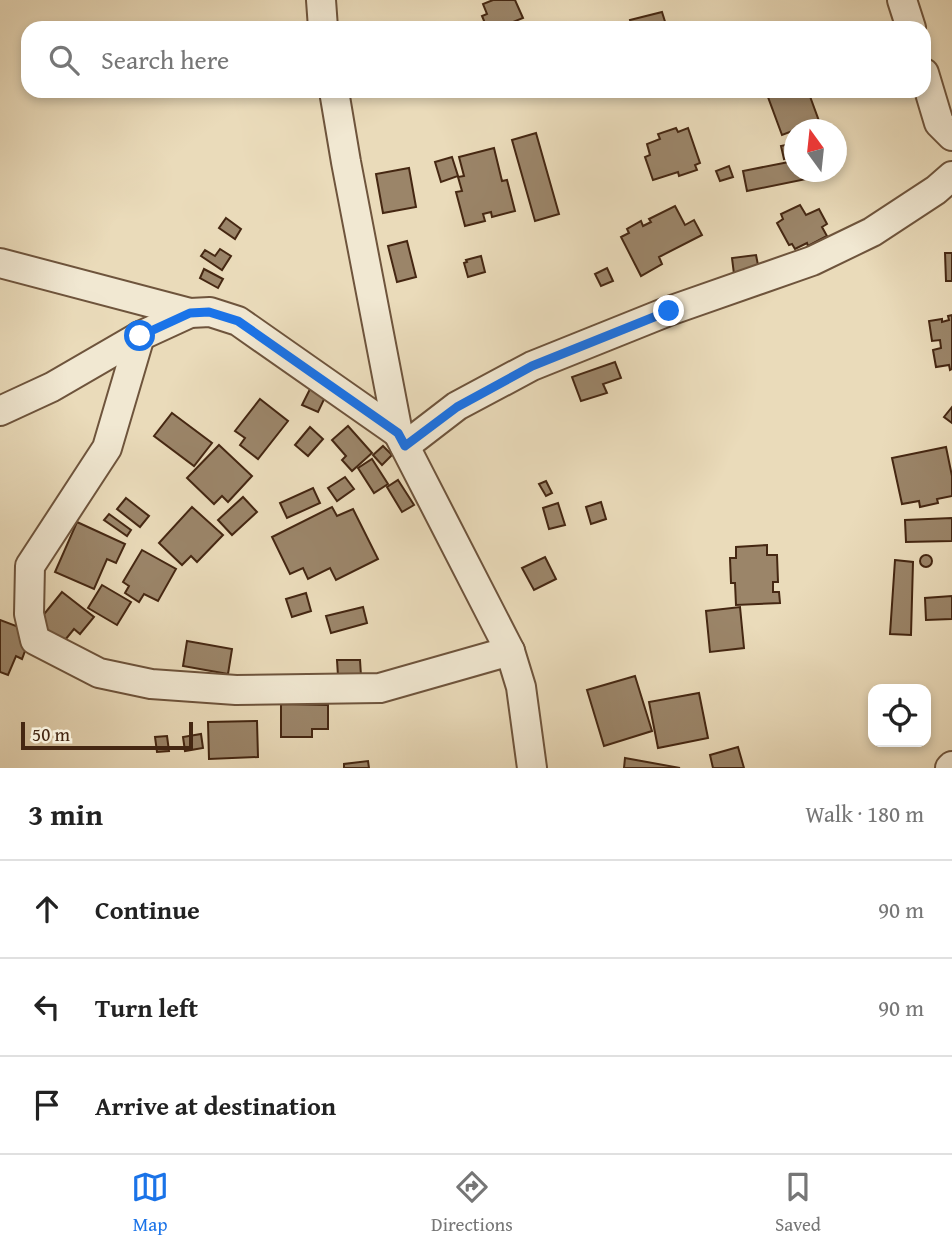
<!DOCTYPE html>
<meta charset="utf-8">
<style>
:root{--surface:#fff;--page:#f2f2f2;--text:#222;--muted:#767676;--line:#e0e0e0;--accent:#1a73e8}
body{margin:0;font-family:"Gentium Book Plus",serif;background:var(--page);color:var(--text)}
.controls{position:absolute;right:21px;bottom:21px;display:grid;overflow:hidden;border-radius:14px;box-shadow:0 4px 10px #0003}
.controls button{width:63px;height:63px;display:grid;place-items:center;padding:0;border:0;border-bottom:2px solid var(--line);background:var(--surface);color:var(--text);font:35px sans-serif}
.compass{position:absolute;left:784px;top:119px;width:63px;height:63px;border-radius:50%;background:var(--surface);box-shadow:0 4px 10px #0003;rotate:345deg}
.scale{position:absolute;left:21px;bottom:18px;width:172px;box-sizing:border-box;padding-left:7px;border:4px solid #452712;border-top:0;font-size:19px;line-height:24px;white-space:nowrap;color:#452712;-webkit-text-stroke:5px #f1e8d2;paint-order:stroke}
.stop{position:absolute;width:21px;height:21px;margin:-16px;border:5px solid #1a73e8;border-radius:50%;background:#fff}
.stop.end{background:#1a73e8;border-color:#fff;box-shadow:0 2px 7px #0008}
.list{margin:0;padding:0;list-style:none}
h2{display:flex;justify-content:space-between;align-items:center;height:91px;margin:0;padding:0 28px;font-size:30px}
h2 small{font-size:23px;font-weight:400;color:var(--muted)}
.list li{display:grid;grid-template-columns:46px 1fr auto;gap:21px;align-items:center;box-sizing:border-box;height:98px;padding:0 28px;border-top:2px solid var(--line)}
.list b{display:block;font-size:26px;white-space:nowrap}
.list em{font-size:23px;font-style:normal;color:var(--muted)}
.icon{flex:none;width:38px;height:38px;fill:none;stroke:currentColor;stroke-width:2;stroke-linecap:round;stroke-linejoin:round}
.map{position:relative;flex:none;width:952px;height:768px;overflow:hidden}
.search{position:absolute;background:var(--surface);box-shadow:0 4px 10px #0003;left:21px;right:21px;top:21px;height:77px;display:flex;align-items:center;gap:18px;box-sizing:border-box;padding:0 24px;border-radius:21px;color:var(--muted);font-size:26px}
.sheet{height:385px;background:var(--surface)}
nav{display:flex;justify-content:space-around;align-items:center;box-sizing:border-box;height:98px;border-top:2px solid var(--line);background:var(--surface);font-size:19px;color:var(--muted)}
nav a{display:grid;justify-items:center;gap:4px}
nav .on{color:var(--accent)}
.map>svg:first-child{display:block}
.building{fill:#9b8569;stroke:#452712;stroke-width:2}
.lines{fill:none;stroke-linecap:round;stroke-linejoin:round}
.minor-casing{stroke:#6e543c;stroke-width:32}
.minor{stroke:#f1e8d2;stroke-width:28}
.route{stroke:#1a73e8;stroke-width:9}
</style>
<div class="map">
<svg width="952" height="768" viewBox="0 0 952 768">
<rect width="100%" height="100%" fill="#eadbba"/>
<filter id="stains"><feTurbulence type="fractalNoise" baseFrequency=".00286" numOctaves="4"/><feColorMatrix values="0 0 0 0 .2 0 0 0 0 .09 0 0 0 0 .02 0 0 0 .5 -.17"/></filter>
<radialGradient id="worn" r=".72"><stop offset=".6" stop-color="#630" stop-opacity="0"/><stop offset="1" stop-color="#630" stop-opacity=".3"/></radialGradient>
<g class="building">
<path d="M493 0H515L523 18 503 26V28H487L482 16 487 14 483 4Z"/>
<path d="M662 12 667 28H632L630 20Z"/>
<path d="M780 91H808L819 121 782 135 768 97 780 93Z"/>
<path d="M676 128 678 132 688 128 700 163 695 165 697 170 679 176 678 172 653 180 645 157 650 155 647 144 660 139 658 134Z"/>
<path d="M536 133 559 214 535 221 512 140Z"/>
<path d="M791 144 794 157 784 159 781 146Z"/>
<path d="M494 148 502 181 507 180 515 211 492 217 491 212 483 214 485 221 465 226 456 192 462 191 458 177 464 176 459 157Z"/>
<path d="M452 157 458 176 441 182 435 162Z"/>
<path d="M794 161V172H826V175L747 191 743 171Z"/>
<path d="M729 166 733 177 720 181 716 171Z"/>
<path d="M409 168 416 207 383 213 376 174Z"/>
<path d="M800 205 806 215 819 209 827 224 822 227 827 236 808 246 807 243 795 249 792 244 789 245 777 223 783 219 781 214Z"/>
<path d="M675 206 685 225 694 220 702 235 659 257 662 264 641 276 621 237 629 233 627 229 641 221 643 226 651 222 649 219Z"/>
<path d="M226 218 241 229 235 239 219 228Z"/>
<path d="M407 241 416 277 397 282 388 246Z"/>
<path d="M220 249 231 256 222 270 201 256 205 250 215 256Z"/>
<path d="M945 253H952V281H946Z"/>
<path d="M756 255 759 270 734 274 732 258Z"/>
<path d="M481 256 485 272 468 277 464 263 467 262 466 260Z"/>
<path d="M607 268 613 281 601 286 595 274Z"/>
<path d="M204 269 223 279 218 288 200 278Z"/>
<path d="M952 315V369L950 370 949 365 936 367 933 350 941 348 940 340 932 341 929 321 942 319V322L949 320 948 316Z"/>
<path d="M615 362 621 378 603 384 607 393 581 401 572 377Z"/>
<path d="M313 383 328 391 318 412 302 405Z"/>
<path d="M260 399 288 421 258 459 240 445 245 438 235 431Z"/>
<path d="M952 407V423L944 417Z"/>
<path d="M172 413 212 443 194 466 154 436Z"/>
<path d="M348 426 372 453 352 471 342 460 346 456 332 440Z"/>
<path d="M310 427 323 439 308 456 295 445Z"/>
<path d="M219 445 252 476 228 502 222 496 214 504 187 478Z"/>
<path d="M383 446 392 455 382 465 373 455Z"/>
<path d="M946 447 952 476V496L937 499 938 503 920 507 919 501 902 504 892 458Z"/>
<path d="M372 459 388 484 374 493 358 468Z"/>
<path d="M345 477 354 489 337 501 328 488Z"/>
<path d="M398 480 414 505 402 512 387 487Z"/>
<path d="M546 481 552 493 546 496 539 484Z"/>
<path d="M313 488 320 503 287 518 280 503Z"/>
<path d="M243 497 257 512 232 535 218 520Z"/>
<path d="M126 498 149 516 140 527 117 509Z"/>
<path d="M601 502 606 519 591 524 586 507Z"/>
<path d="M558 503 565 525 549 529 543 508Z"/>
<path d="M192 507 223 535 197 562 191 556 182 565 159 543Z"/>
<path d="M332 507 337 516 353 509 378 559 336 580 330 568 308 579 303 568 290 574 272 537Z"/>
<path d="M109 514 131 530 127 536 104 520Z"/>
<path d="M952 518V541L906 542 905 520Z"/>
<path d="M77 522 125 544 116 563 107 559 94 589 55 572Z"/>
<path d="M767 545V555H777L778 582H773V592H779L780 603 736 605 735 583H731L730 558H736V547Z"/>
<path d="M142 550 176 569 158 601 144 594 139 602 125 593 129 586 123 582Z"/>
<circle cx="926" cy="561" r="6"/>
<path d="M545 557 556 579 534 590 522 568Z"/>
<path d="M895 560 913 562 911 635 890 634Z"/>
<path d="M102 585 131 602 117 625 88 608Z"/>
<path d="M62 592 94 617 80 634 74 629 61 645 36 624Z"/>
<path d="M306 593 311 611 292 617 286 599Z"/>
<path d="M952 596V619L926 620 925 598Z"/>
<path d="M363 607 367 623 331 633 326 616Z"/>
<path d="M740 607 744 648 710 652 706 611Z"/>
<path d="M0 620 32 632 22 659 16 656 8 675 0 672Z"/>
<path d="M187 641 232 649 228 674 183 666Z"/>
<path d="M337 660H360L361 676H338Z"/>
<path d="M635 676 652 731 604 746 587 690Z"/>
<path d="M699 693 708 738 658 748 649 702Z"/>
<path d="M281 704 328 705V729H312V737H281Z"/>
<path d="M257 721 258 757 209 759 208 722Z"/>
<path d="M201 734 203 748 185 751 183 737Z"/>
<path d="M167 736 169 751 157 752 155 737Z"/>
<path d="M738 747 744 768H713L710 755Z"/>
<path d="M625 758 680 768H624Z"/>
<path d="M368 761 369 768H344V764Z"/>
</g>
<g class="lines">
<defs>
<g id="minor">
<path d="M321 0 323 28"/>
<path d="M902 0 911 28"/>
<path d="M924 73 939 123 952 136"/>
<path d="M334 91 346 162 398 433 510 651 521 687 532 768"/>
<path d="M0 263 190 313"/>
<path d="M140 336 107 448 30 566 29 614 35 640 99 673 151 684 236 690 380 688 510 651"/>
<path d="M0 411 52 387 140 336 190 313 210 312 238 321 398 433"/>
<path d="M405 446 457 406 532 366 669 311 812 261 872 232 936 190 952 176"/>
<path d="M950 768 952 766"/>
</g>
</defs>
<use href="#minor" class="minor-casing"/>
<use href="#minor" class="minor"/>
</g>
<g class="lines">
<path class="route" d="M140 336 190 313 209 312 238 321 398 433 405 446 457 407 532 366 669 311"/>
</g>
<rect width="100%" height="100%" filter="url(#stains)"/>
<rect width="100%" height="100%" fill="url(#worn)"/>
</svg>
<div class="controls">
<button><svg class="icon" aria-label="locate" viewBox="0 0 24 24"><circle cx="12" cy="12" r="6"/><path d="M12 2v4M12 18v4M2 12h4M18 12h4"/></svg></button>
</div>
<svg class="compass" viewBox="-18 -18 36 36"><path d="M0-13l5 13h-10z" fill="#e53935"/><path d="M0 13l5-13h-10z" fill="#767676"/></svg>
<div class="scale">50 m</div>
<div class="stop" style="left:140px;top:336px"></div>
<div class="stop end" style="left:669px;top:311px"></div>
<div class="search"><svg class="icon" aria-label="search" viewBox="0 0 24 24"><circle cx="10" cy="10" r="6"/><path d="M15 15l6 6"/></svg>Search here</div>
</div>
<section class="sheet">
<h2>3 min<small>Walk · 180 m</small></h2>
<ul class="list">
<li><svg class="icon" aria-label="ahead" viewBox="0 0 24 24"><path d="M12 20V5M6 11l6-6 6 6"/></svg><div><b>Continue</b></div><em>90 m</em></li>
<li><svg class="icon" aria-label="left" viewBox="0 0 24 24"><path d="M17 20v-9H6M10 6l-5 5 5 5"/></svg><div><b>Turn left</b></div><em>90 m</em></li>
<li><svg class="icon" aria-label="arrive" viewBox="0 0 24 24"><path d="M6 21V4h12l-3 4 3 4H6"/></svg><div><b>Arrive at destination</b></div></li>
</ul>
</section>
<nav>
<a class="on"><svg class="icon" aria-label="map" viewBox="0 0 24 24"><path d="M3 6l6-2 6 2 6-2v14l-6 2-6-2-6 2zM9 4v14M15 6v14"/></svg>Map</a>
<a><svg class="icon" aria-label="directions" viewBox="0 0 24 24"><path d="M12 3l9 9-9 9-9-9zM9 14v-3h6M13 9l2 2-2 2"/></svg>Directions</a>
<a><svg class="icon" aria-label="saved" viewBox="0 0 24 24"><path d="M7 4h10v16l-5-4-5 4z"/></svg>Saved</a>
</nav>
